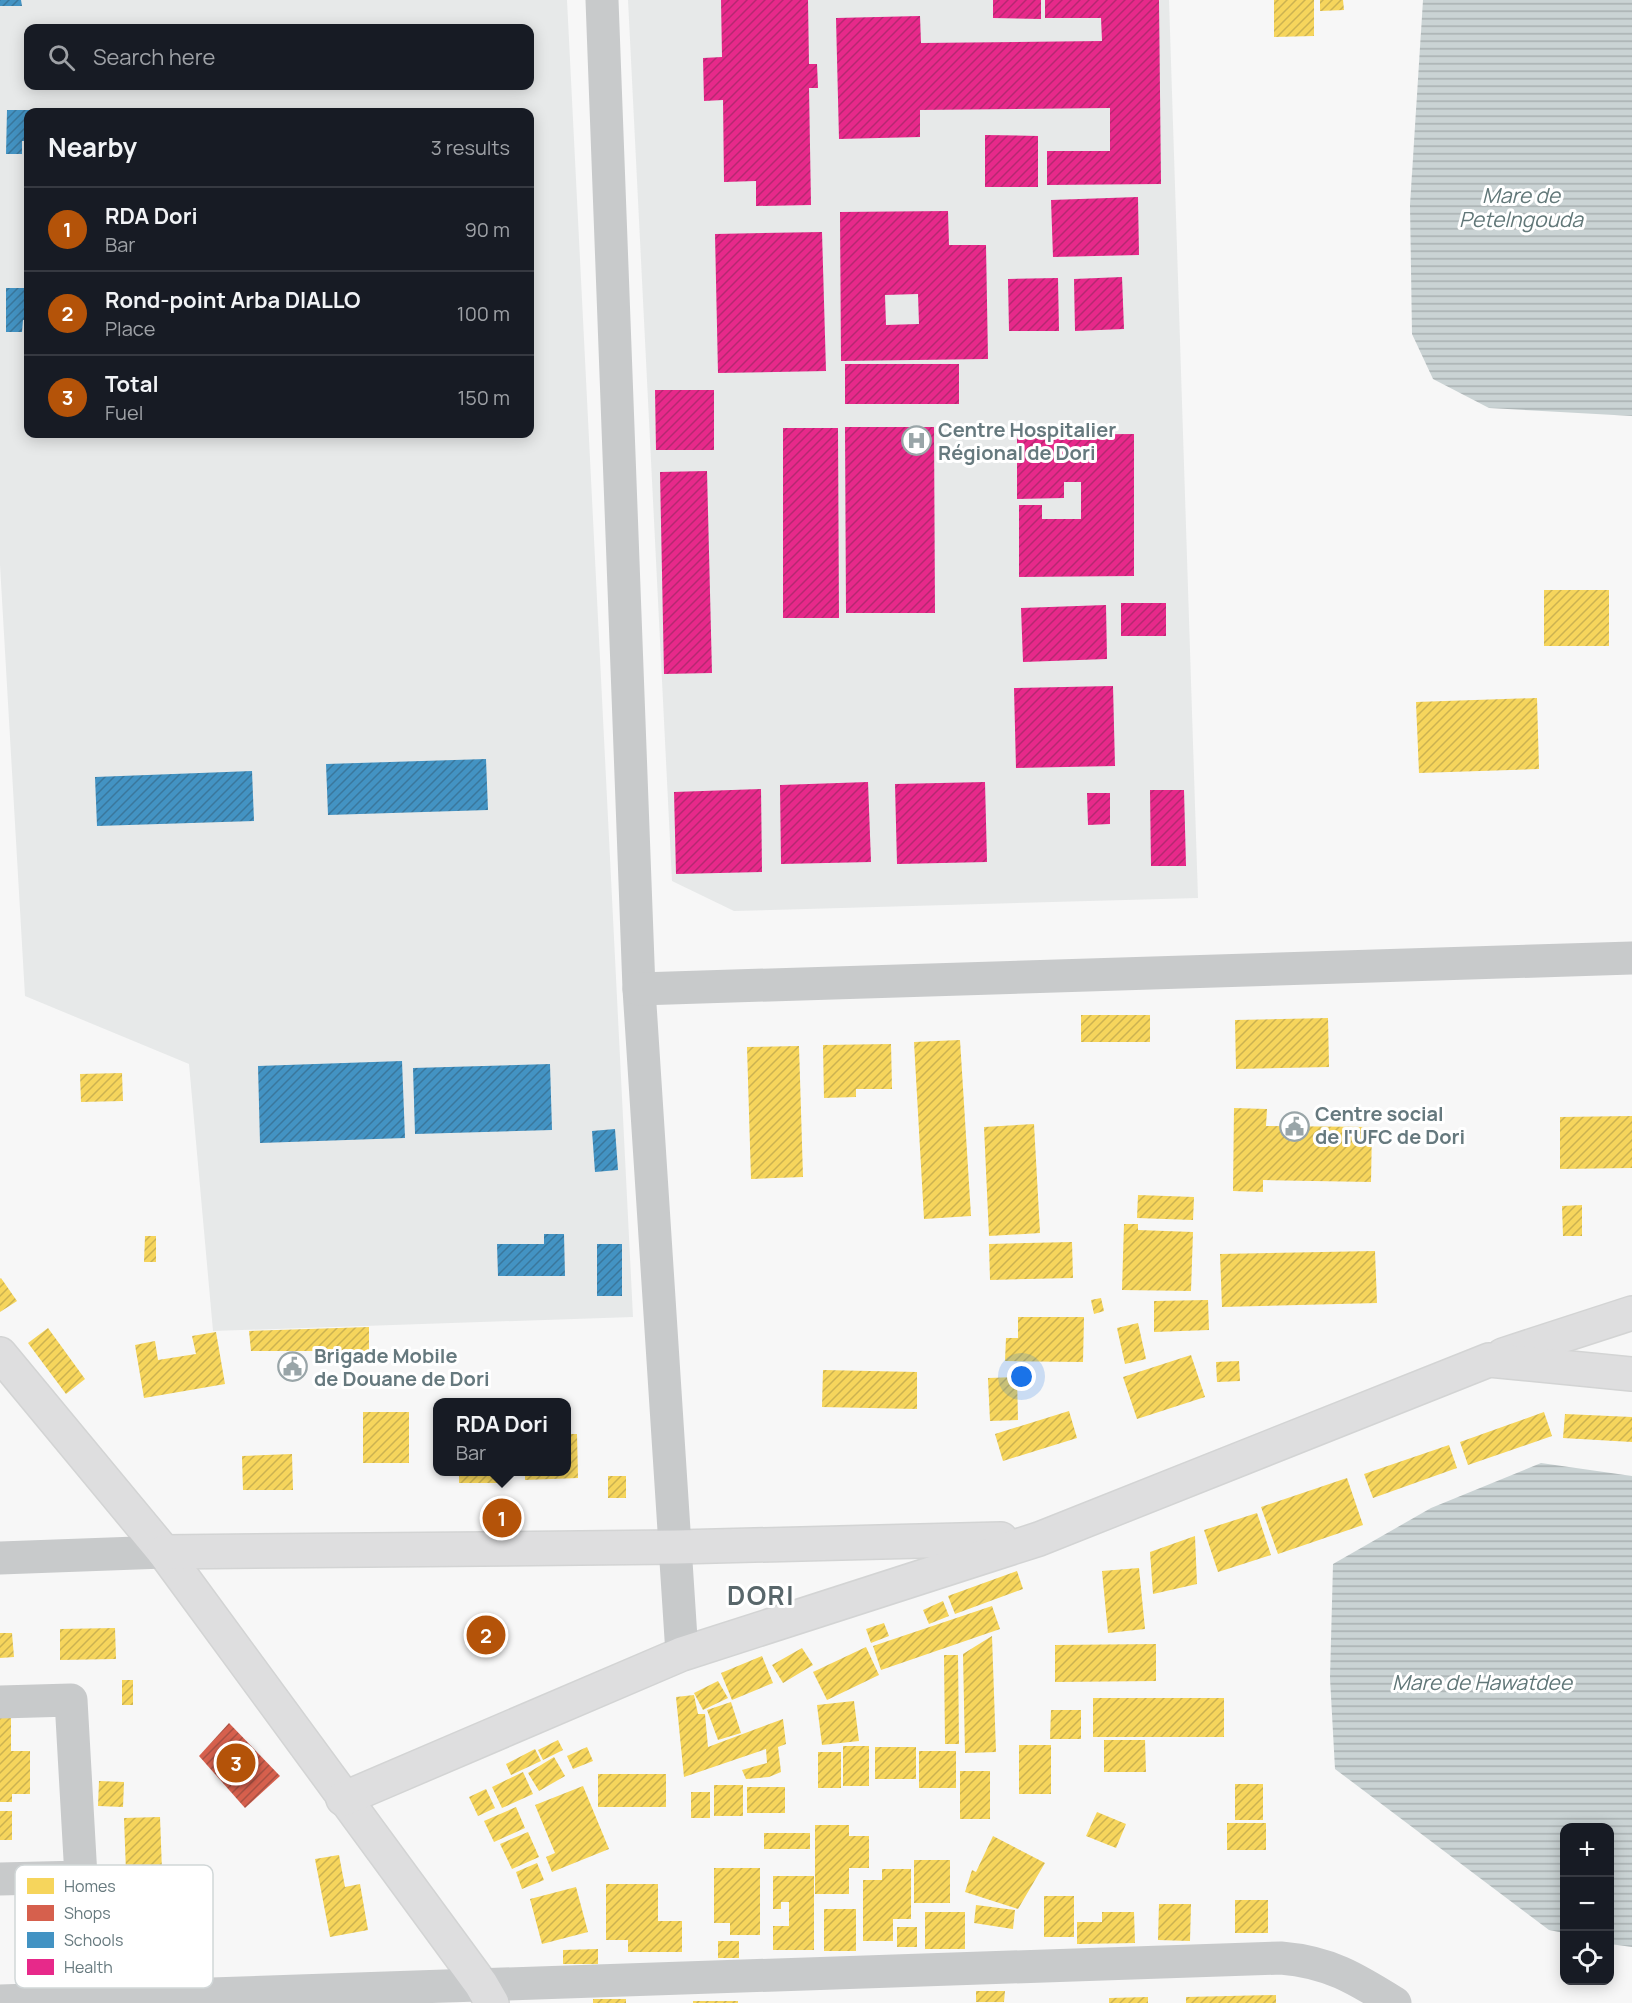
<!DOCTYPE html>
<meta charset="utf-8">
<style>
:root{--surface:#171b24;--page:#20242c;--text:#f1f3f6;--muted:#9ea1a6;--line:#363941;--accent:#b45309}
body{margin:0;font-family:Manrope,sans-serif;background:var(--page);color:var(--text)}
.controls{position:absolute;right:18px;bottom:18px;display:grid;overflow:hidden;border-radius:12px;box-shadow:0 3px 15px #0003}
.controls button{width:54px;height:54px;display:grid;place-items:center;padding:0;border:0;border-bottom:2px solid var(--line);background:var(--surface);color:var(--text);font:30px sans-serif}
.you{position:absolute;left:1022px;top:1377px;width:21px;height:21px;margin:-15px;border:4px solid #fff;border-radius:50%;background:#1a73e8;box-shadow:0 0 0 9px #1a73e833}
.badge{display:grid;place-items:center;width:39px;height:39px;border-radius:50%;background:var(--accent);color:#fff;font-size:20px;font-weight:700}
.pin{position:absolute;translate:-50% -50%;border:3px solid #fff;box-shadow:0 2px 6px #0006}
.popup{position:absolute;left:433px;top:1398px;width:138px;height:78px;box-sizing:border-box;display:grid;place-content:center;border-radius:12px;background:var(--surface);filter:drop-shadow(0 2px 4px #0005);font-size:20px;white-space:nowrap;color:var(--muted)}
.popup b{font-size:22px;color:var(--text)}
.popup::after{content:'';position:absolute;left:50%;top:100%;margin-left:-12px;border:12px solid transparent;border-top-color:var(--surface)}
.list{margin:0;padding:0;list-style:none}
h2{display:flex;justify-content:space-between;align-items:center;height:78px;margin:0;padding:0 24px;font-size:26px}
h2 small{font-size:20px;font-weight:400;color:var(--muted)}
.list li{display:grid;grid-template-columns:39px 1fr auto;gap:18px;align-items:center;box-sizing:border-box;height:84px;padding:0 24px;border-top:2px solid var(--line)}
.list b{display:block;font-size:22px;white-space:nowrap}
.list p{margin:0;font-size:20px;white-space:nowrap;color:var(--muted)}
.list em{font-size:20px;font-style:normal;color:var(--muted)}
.icon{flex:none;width:33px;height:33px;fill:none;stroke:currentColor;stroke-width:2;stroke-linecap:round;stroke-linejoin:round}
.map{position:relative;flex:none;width:1632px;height:2003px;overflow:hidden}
.search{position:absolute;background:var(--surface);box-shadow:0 3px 15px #0003;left:24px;top:24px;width:510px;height:66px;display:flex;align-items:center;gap:15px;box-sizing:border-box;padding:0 21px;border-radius:12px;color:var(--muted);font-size:22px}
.panel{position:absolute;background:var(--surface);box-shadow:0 3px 15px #0003;left:24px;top:108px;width:510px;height:330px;border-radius:12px}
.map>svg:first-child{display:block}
.built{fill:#e7e9e9;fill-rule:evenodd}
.water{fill:url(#water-rules)}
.homes{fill:url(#homes-hatch)}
.shops{fill:url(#shops-hatch)}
.schools{fill:url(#schools-hatch)}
.health{fill:url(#health-hatch);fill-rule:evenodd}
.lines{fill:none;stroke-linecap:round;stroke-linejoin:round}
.major-casing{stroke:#d3d4d4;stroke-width:36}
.minor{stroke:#c8cacb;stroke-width:33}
.major{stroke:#dededf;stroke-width:33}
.labels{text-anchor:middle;stroke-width:6;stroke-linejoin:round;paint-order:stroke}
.poi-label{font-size:20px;font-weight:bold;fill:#66797e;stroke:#fff;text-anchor:start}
.water-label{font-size:21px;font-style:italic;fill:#617778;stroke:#fff}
.district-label{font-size:26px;font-weight:bold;letter-spacing:1.5px;fill:#58666a;stroke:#fff}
.key{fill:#fff;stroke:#d1d7d8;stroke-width:1.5}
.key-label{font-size:16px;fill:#66797e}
</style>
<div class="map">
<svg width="1632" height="2003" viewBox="0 0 1632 2003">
<defs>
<pattern id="water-rules" width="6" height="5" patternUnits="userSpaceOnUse" patternTransform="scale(1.5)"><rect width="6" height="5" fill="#cad3d4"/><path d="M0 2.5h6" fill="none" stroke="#a8b0b1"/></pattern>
<pattern id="homes-hatch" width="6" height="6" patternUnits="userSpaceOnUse" patternTransform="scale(1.5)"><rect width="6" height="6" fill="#f6d55c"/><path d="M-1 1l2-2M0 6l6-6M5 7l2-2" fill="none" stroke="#cbb251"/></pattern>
<pattern id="shops-hatch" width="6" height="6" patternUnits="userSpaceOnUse" patternTransform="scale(1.5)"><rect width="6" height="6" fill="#d6604d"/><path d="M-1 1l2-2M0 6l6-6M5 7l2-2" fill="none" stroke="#a85143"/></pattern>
<pattern id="schools-hatch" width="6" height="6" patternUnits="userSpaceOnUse" patternTransform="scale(1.5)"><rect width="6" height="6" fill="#4393c3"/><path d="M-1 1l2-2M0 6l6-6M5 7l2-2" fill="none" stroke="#3a779c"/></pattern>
<pattern id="health-hatch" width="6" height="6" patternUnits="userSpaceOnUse" patternTransform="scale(1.5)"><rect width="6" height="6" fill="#e7298a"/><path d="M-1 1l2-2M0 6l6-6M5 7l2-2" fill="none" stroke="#b52871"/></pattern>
</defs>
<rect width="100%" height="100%" fill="#f7f7f7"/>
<g class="built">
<path d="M0 0H567L633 1317 213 1331 189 1064 25 996 0 565ZM28 28H530V86H28ZM28 112H530V434H28Z"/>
<path d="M628 0H1169L1198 898 734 911 672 881Z"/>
</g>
<g class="water">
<path d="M1423 0H1632V416L1489 408 1433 379 1412 334 1410 205Z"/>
<path d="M1541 1463 1632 1476V1947L1610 1944V1828H1564V1933L1549 1930 1335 1769 1330 1678 1333 1564 1431 1508Z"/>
</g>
<g class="homes">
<path d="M1274 0H1314V36L1274 37Z"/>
<path d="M1320 0H1343L1344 10 1320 11Z"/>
<rect x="1544" y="590" width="65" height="56"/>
<path d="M1537 698 1539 769 1419 773 1416 702Z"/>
<rect x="1081" y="1015" width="69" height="27"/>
<path d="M1328 1018 1329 1067 1236 1069 1235 1020Z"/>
<path d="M960 1040 971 1216 924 1219 914 1042Z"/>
<path d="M891 1044 892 1089H856V1097L824 1098 823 1045Z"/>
<path d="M799 1046 803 1177 751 1179 747 1047Z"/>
<path d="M122 1073 123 1101 81 1102 80 1074Z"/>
<path d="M1234 1108 1267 1109 1266 1126 1372 1127 1371 1182 1263 1180V1192L1233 1191Z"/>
<path d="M1632 1116V1168L1560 1169V1117Z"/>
<path d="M1034 1124 1040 1233 989 1236 984 1127Z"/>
<path d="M1138 1195 1194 1197 1193 1220 1137 1218Z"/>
<path d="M1582 1205V1236H1563L1562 1206Z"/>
<path d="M1124 1224H1138V1230L1193 1232 1191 1291 1122 1290Z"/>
<path d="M145 1236H156V1262H144Z"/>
<path d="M1072 1242 1073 1278 990 1280 989 1244Z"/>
<path d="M1375 1251 1377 1303 1222 1307 1220 1254Z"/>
<path d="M1 1278 17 1301 0 1312V1279Z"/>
<path d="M1101 1298 1104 1311 1094 1314 1091 1300Z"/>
<path d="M1208 1300 1209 1330 1154 1332V1301Z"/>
<path d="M1018 1317H1084L1083 1362 1005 1361 1006 1338H1018Z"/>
<path d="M1138 1323 1146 1359 1125 1364 1117 1328Z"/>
<path d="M369 1327V1351H251L249 1331Z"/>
<path d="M48 1328 85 1379 66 1394 28 1343Z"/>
<path d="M216 1332 225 1384 144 1398 135 1345 155 1341 158 1360 196 1354 192 1336Z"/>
<path d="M1191 1355 1205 1397 1137 1419 1123 1377Z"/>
<path d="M1239 1361 1240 1381 1217 1382 1216 1362Z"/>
<path d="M823 1370 917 1372V1409L822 1407Z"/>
<path d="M1017 1377 1018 1420 990 1421 988 1378Z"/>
<path d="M1069 1411 1077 1438 1003 1461 995 1434Z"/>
<rect x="363" y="1412" width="46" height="51"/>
<path d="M1544 1412 1552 1436 1468 1465 1460 1442Z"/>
<path d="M1565 1414 1632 1417V1442L1563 1438Z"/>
<path d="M566 1434H577L578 1478 525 1480V1472H566Z"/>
<path d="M1449 1445 1457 1468 1373 1498 1364 1474Z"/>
<path d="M292 1454 293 1490H243L242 1456Z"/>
<rect x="459" y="1472" width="40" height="11"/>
<rect x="608" y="1476" width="18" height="22"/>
<path d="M1347 1478 1363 1525 1278 1554 1261 1507Z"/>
<path d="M1257 1513 1271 1555 1218 1572 1204 1530Z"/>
<path d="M1195 1536 1197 1584 1153 1594 1150 1552Z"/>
<path d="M1139 1568 1145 1629 1108 1633 1102 1571Z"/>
<path d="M1017 1571 1023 1589 955 1614 948 1596Z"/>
<path d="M943 1601 949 1616 929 1624 923 1610Z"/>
<path d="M992 1606 1000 1629 881 1670 873 1646Z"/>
<path d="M884 1623 889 1636 871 1643 866 1629Z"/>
<path d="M115 1628 116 1659 60 1660V1629Z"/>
<path d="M0 1633H12L14 1657 0 1658Z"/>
<path d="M992 1636 996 1752 965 1753 963 1654Z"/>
<path d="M1156 1644V1681L1055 1682V1645Z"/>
<path d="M866 1647 879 1675 827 1700 813 1672Z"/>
<path d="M802 1648 813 1665 783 1683 772 1665Z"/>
<path d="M944 1655H958L959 1744H945Z"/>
<path d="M762 1656 773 1683 732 1700 721 1673Z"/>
<rect x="122" y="1680" width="11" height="25"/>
<path d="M718 1681 728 1698 703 1710 694 1693Z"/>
<path d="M694 1695 698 1714H705L708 1747 783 1719 786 1744 778 1747 781 1772 769 1777 746 1779 742 1770 767 1763 766 1749 684 1777 676 1697Z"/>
<rect x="1093" y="1698" width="131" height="39"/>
<path d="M854 1701 859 1741 822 1745 817 1705Z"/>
<path d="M731 1702 741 1733 718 1740 707 1710Z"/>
<path d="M1051 1710H1081V1739H1050Z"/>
<path d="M0 1712H11V1751H30V1794H12V1802H0Z"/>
<path d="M558 1740 563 1750 543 1760 538 1750Z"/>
<path d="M1104 1740H1145L1146 1772H1104Z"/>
<rect x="1019" y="1745" width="32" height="49"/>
<rect x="843" y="1746" width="26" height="40"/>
<path d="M587 1747 593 1761 573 1769 567 1756Z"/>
<rect x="875" y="1747" width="41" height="32"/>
<path d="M535 1749 541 1761 511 1775 506 1764Z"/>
<rect x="919" y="1751" width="37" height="37"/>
<rect x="818" y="1752" width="23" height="36"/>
<path d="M554 1757 565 1776 539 1791 528 1773Z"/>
<rect x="960" y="1771" width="30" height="48"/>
<path d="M523 1772 533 1794 502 1808 492 1787Z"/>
<rect x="598" y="1774" width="68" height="33"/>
<path d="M99 1781 124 1782 123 1807 98 1806Z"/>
<rect x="1235" y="1784" width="28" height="36"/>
<rect x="714" y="1785" width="29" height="31"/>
<path d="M583 1786 609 1849 552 1872 546 1857 555 1853 535 1805Z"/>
<rect x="747" y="1787" width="38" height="26"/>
<path d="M486 1789 495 1808 478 1816 469 1797Z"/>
<rect x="691" y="1792" width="19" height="26"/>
<path d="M516 1807 525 1828 494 1842 484 1821Z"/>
<rect x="0" y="1811" width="12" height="29"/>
<path d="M1097 1812 1126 1824 1116 1848 1086 1836Z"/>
<path d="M160 1817 162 1871 126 1872 124 1818Z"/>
<rect x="1227" y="1823" width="39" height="27"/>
<path d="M815 1825H849V1836H869V1868H849V1894H815Z"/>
<path d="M528 1832 539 1857 512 1869 500 1844Z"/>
<rect x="764" y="1833" width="46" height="16"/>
<path d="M993 1836 1045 1863 1018 1909 965 1892 972 1870 976 1872Z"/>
<path d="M339 1855 345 1887 360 1884 368 1930 330 1937 315 1859Z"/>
<rect x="914" y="1860" width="36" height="43"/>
<path d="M537 1863 544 1880 522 1889 516 1872Z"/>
<path d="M714 1868H760V1935H730V1923H714Z"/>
<path d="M882 1869H911V1919H893V1941H863V1880H882Z"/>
<path d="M773 1876H814V1950H773V1926H789V1902H781V1909H773Z"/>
<path d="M606 1884H658V1921H682V1952H628V1940H606Z"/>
<path d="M576 1887 588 1932 542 1944 530 1899Z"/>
<rect x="1044" y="1896" width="30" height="41"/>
<rect x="1235" y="1900" width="33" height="33"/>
<path d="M1159 1904H1191L1190 1941 1158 1940Z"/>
<path d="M976 1905 1015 1910 1013 1929 974 1923Z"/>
<rect x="824" y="1909" width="32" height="42"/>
<rect x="925" y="1912" width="40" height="37"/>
<path d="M1102 1912H1134L1135 1943 1077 1944V1922H1102Z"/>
<rect x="897" y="1927" width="20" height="20"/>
<rect x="718" y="1941" width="21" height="17"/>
<path d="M598 1949V1964H563V1950Z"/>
<path d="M976 1991H1005L1004 2002H976Z"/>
<path d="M1276 1995V2003H1186V1997Z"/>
<path d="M1148 1997V2003H1109V1998Z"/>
<rect x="593" y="1999" width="33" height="4"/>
<rect x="693" y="2001" width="45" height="2"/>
</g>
<path class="shops" d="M229 1723 280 1776 245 1808 199 1756Z"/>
<g class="schools">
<path d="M0 0H21L22 6H0Z"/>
<path d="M7 110H48V112H28V141H22V154H6Z"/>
<path d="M6 288H28V320H23L22 332H6Z"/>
<path d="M486 759 488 810 328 815 326 764Z"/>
<path d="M252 771 254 821 97 826 95 777Z"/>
<path d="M402 1061 405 1138 260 1143 258 1066Z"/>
<path d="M550 1064 552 1130 415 1134 413 1068Z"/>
<path d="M615 1129 618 1170 595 1172 592 1131Z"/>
<path d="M544 1234H564L565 1276H498L497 1244H544Z"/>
<rect x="597" y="1244" width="25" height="52"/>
</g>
<g class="health">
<path d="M721 0H808L809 64H817L818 88H809L811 205 756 206V181L724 182 723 100 704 101 703 58 722 57Z"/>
<path d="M993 0H1041V19L993 18Z"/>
<path d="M1045 0H1159L1161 184 1047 185V151H1110V108L920 110V137L839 139 836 18 920 16 921 43 1102 41 1101 18H1045Z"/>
<path d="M985 135 1038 136V187H985Z"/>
<path d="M1138 197 1139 255 1053 257 1051 200Z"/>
<path d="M948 211 949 245H986L988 359 841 361 840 212ZM918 294 919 324 886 325 885 295Z"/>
<path d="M822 232 826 371 718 373 715 234Z"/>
<path d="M1122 277 1124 329 1075 331 1074 279Z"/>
<path d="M1058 278 1059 331H1009L1008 279Z"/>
<rect x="845" y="364" width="114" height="40"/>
<path d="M655 390H714V450H656Z"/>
<path d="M845 427H934L935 613H846Z"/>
<path d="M783 428H838L839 618H783Z"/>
<path d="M1134 434V576L1019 577V505H1042V519H1081V482H1064V498L1017 499V435Z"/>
<path d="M707 471 712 673 664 674 660 472Z"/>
<rect x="1121" y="603" width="45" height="33"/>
<path d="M1106 605 1107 659 1023 662 1021 608Z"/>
<path d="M1113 686 1115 766 1016 768 1014 688Z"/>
<path d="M868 782 871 862 781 864 780 785Z"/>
<path d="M985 782 987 862 897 864 895 784Z"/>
<path d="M761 789 762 872 676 874 674 792Z"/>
<path d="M1150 790H1184L1186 866H1151Z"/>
<path d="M1087 793H1110V824L1088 825Z"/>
</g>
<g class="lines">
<defs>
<g id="major">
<path d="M0 1354 164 1552 481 1984 492 2003"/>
<path d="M1503 1355 1632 1313"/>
<path d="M164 1552 677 1547 1001 1539"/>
<path d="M343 1799 682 1654 1039 1539 1489 1360 1632 1374"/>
</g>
</defs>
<use href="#major" class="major-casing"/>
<g class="minor">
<path d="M602 0 639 989 682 1654"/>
<path d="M639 989 1632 958"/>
<path d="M0 1558 164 1552"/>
<path d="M0 1702 71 1700 81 1877 0 1879"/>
<path d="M0 2001 1281 1958C1329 1962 1355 1978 1395 2003"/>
</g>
<use href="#major" class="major"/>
</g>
<defs>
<symbol id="hospital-ring" viewBox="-11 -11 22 22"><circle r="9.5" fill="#fff" stroke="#99a5a8" stroke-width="1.5"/><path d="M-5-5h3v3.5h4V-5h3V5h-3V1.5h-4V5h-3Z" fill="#99a5a8"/></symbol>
<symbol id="civic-ring" viewBox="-11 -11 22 22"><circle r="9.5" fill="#fff" stroke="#99a5a8" stroke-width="1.5"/><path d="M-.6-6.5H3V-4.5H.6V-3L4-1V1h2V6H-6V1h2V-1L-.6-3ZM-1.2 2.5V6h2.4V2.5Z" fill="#99a5a8"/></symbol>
</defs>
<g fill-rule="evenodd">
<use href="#hospital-ring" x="900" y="424" width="33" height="33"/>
<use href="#civic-ring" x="1278" y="1110" width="33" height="33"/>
<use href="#civic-ring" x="276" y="1350" width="33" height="33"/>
</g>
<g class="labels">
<g class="poi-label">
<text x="938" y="437">Centre Hospitalier<tspan x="938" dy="23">Régional de Dori</tspan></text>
<text x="1315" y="1121">Centre social<tspan x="1315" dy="23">de l'UFC de Dori</tspan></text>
<text x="314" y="1363">Brigade Mobile<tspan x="314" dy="23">de Douane de Dori</tspan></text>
</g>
<g class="water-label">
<text x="1521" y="203">Mare de<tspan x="1521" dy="24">Petelngouda</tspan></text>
<text x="1482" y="1690">Mare de Hawatdee</text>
</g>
<g class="district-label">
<text x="761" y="1605">DORI</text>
</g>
</g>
<rect x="15" y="1865" width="198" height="123" rx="9" class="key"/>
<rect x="27" y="1878" width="27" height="16" fill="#f6d55c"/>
<rect x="27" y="1905" width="27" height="16" fill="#d6604d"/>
<rect x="27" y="1932" width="27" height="16" fill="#4393c3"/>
<rect x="27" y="1959" width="27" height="16" fill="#e7298a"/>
<g class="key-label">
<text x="64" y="1892">Homes</text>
<text x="64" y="1919">Shops</text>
<text x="64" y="1946">Schools</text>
<text x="64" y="1973">Health</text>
</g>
</svg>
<div class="controls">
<button>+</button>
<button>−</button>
<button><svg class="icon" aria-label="locate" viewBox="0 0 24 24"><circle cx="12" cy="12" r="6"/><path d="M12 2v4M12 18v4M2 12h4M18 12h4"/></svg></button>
</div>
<div class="you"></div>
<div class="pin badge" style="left:502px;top:1518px">1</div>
<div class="popup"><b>RDA Dori</b>Bar</div>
<div class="pin badge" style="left:486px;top:1635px">2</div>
<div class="pin badge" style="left:236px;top:1763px">3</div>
<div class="search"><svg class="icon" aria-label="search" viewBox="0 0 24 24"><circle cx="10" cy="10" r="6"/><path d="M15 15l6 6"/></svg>Search here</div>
<section class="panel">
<h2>Nearby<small>3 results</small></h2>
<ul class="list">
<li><span class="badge">1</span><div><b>RDA Dori</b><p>Bar</p></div><em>90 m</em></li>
<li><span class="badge">2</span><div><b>Rond-point Arba DIALLO</b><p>Place</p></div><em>100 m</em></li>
<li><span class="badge">3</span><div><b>Total</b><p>Fuel</p></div><em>150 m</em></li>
</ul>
</section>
</div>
